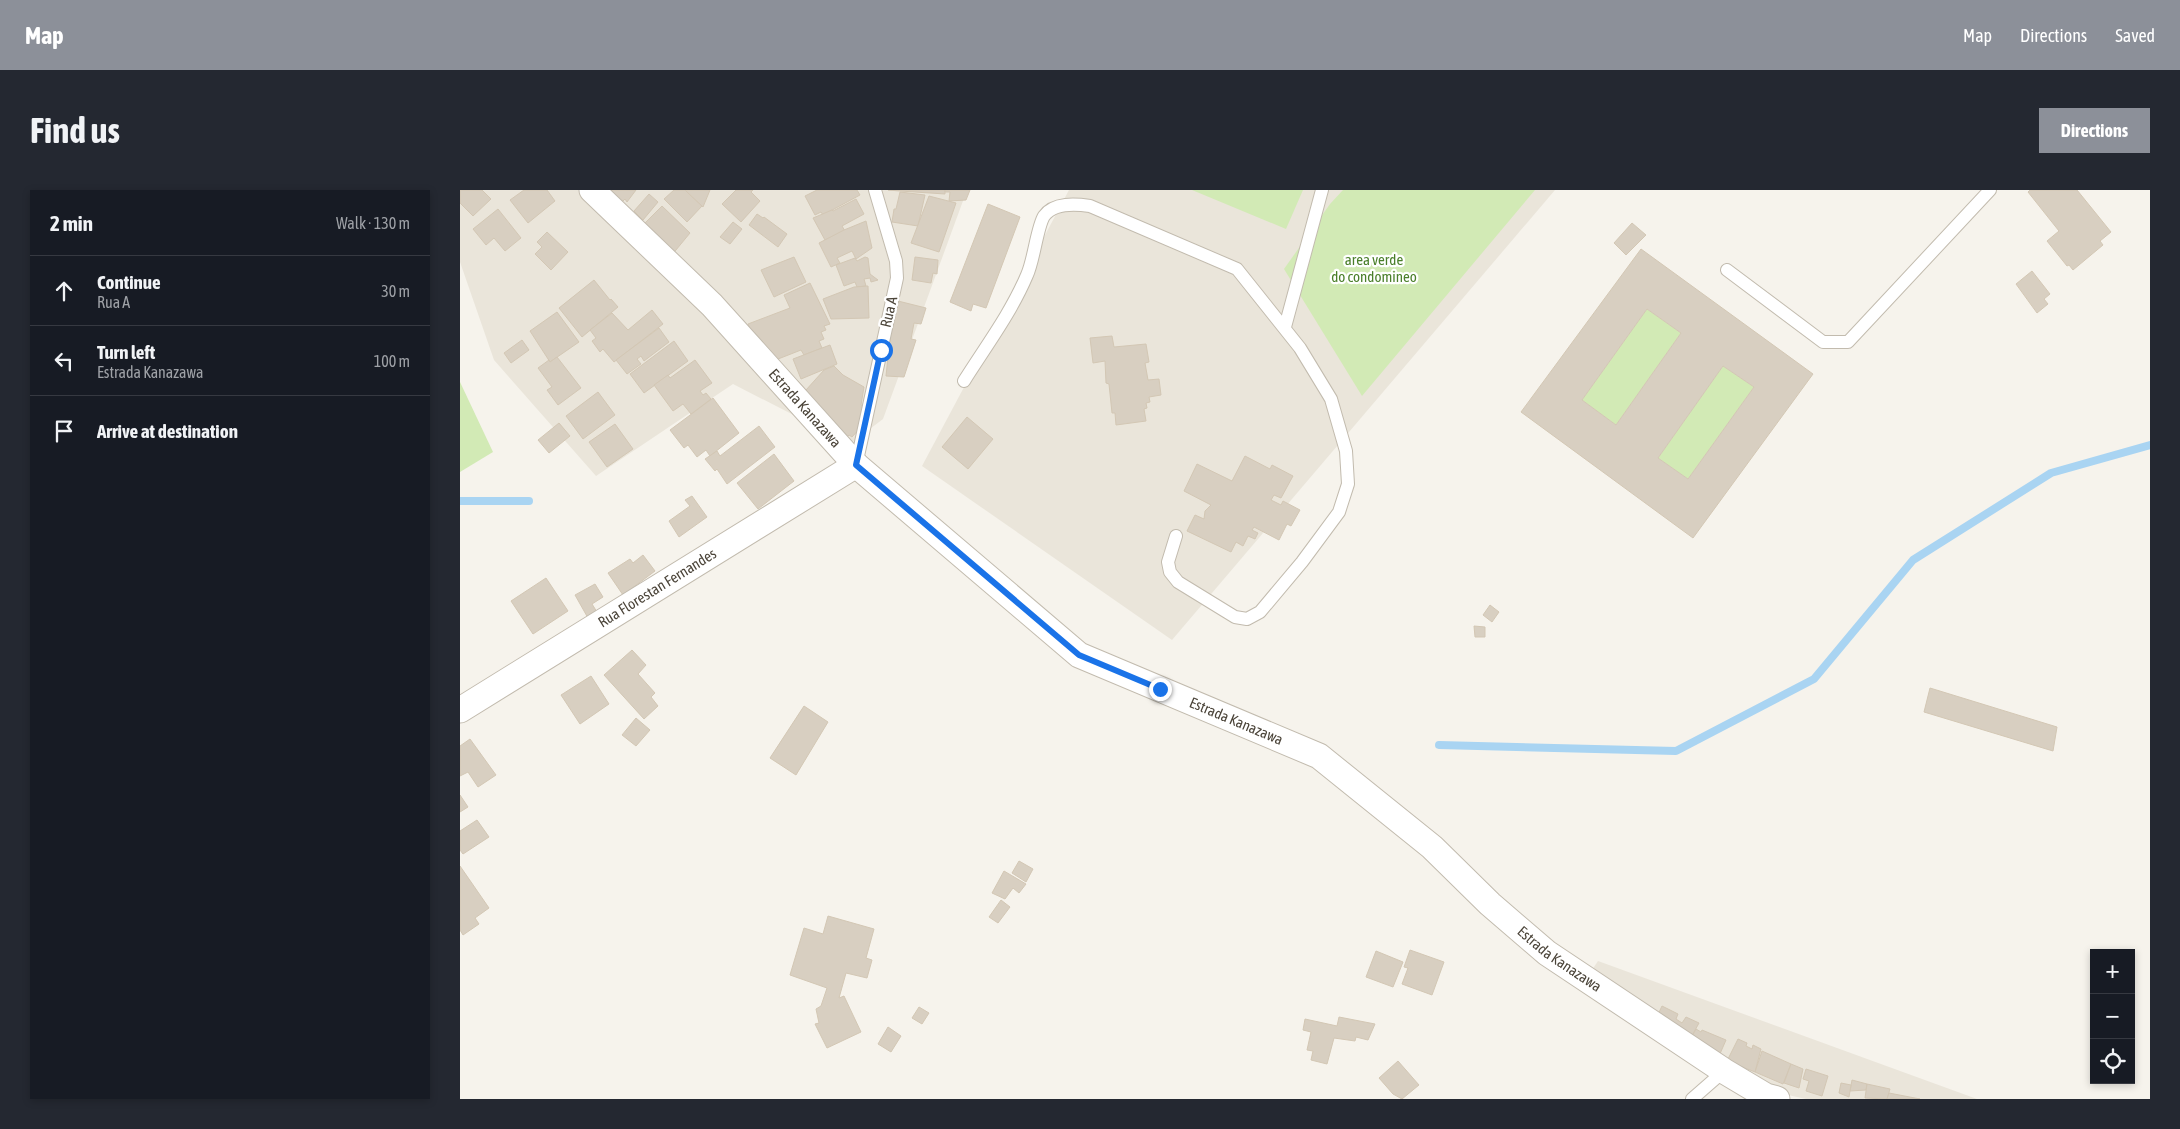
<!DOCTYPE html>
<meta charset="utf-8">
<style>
:root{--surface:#171b24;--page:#242831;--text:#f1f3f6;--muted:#9ea1a6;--line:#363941;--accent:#8c9099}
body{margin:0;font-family:"Asap Condensed",sans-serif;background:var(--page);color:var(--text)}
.controls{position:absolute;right:15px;bottom:15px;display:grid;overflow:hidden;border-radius:0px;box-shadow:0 2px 8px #0003}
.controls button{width:45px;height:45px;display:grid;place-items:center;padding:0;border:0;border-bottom:1px solid var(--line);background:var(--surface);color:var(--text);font:25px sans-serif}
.stop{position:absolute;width:15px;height:15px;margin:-11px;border:4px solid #1a73e8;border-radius:50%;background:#fff}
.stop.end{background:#1a73e8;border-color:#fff;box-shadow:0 1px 5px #0008}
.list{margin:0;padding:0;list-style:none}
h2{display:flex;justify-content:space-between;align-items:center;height:65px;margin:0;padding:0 20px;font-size:21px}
h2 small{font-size:16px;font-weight:400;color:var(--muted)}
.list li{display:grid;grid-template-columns:32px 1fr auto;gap:15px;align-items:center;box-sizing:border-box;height:70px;padding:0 20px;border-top:1px solid var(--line)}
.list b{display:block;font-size:19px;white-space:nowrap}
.list p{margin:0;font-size:16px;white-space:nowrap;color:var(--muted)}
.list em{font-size:16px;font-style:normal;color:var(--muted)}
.icon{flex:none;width:28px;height:28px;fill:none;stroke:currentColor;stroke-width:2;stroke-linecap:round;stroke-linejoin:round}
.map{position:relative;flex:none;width:1690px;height:909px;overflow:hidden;border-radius:0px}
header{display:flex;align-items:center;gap:30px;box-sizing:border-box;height:70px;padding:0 25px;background:var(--accent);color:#fff}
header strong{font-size:24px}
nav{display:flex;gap:28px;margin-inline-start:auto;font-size:18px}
.intro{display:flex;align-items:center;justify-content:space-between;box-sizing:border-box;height:120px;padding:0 30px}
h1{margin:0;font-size:35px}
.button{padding:12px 22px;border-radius:0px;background:var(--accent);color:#fff;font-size:18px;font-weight:700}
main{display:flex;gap:30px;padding:0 30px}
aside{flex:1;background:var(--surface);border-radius:0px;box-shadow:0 2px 8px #0003}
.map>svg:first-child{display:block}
.residential{fill:#eae5da}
.green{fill:#d2eab5}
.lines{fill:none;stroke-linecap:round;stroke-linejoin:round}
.stream{stroke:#a9d4f2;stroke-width:8}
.building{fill:#d8cfc1;stroke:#d3c7b4;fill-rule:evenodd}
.lane-casing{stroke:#c2bbae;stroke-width:14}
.street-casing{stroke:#c2bbae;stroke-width:27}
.lane{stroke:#fff;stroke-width:12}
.street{stroke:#fff;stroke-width:25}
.route{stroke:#1a73e8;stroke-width:6}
.labels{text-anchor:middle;stroke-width:4.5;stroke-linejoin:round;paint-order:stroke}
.park-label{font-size:15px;fill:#4a7f2a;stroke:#fff}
.street-label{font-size:15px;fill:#4b4439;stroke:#fff}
</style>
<header>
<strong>Map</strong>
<nav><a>Map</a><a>Directions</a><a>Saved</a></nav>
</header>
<div class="intro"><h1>Find us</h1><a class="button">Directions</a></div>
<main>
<aside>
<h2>2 min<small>Walk · 130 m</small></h2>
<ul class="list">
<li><svg class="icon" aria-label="ahead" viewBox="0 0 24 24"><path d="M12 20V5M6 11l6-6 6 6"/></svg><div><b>Continue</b><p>Rua A</p></div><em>30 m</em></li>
<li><svg class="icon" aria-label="left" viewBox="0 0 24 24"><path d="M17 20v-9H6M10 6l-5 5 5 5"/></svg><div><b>Turn left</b><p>Estrada Kanazawa</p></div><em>100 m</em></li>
<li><svg class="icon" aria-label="arrive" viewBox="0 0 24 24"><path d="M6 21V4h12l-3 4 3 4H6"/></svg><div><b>Arrive at destination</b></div></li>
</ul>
</aside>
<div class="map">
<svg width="1690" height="909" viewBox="0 0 1690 909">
<rect width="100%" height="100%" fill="#f6f3ec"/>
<g class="residential">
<path d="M0 0H507L423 229 390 254 273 194 136 286 34 170 0 72Z"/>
<path d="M609 0H1095L712 450 462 276Z"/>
<path d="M1138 771 1517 909H1346L1310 901 1126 789Z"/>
</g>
<g class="green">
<path d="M732 0H843L826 39Z"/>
<path d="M883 0H1075L902 206 824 79 870 14Z"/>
<path d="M1187 119 1221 143 1156 235 1122 210Z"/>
<path d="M1263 176 1294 197 1228 289 1198 268Z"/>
<path d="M0 192 33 262 0 282Z"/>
</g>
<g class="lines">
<g class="stream">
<path d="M0 311H69"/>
<path d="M979 555 1216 561 1354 489 1453 370 1591 283 1690 255"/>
</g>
</g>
<g class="building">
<path d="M0 0H22L31 9 13 26 0 13Z"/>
<path d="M64 0H87L95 11 68 33 50 10Z"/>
<path d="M139 0H176L167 12 165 9 159 15Z"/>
<path d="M214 0H225L242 16 227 32 204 9Z"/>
<path d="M225 0H250L243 17Z"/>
<path d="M276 0H293L291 2 300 11 281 32 262 14Z"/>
<path d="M357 0H397L400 5 363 25 361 22 355 25 345 6Z"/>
<path d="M428 0H485V4L440 1Z"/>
<path d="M485 0H510L506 10 489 11 490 2H485Z"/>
<path d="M1570 0H1617L1651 42 1640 51 1643 55 1613 80 1609 75 1607 76 1587 51 1599 41 1568 2Z"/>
<path d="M440 2 465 5 458 36 432 32 434 19H436Z"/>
<path d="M189 4 198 12 183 30 174 21Z"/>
<path d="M469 6 496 13 479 62 451 53Z"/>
<path d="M396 9 404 24 382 36 385 41 365 50 353 28 372 20 373 21Z"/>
<path d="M528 14 560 27 526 118 513 114 511 121 490 112Z"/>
<path d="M202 16 230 43 211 66 178 40Z"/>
<path d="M38 19 61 48 45 61 34 48 26 55 13 39Z"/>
<path d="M297 24 303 28 304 27 327 44 318 57 289 35Z"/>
<path d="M406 31 412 58 396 69 392 61 377 68 380 73 371 77 359 53 384 40Z"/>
<path d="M273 32 282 39 270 54 260 47Z"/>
<path d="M1172 33 1186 45 1166 65 1154 53Z"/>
<path d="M87 42 108 62 91 80 75 64 82 57 77 52Z"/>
<path d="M1181 59 1353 184 1233 348 1061 222ZM1187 119 1221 143 1156 235 1122 210ZM1263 176 1294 197 1228 289 1198 268Z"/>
<path d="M334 67 346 92 314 107 301 80Z"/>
<path d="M405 67 408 68 410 84 418 90 411 92 410 88 404 89 406 96 397 97 395 92 384 96 376 75 395 68 397 71Z"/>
<path d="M455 67 478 70 477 84 473 83 471 93 452 90Z"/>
<path d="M1572 81 1590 104 1584 109 1588 114 1577 123 1556 94Z"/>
<path d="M134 90 150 110 151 109 158 117 122 147 99 118Z"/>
<path d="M350 93 370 134 364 136 366 140 361 142 364 149 359 151 362 158 344 165 341 160 313 171 300 163 288 134 330 118 324 105Z"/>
<path d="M408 96 409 128 371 129 363 109 394 97Z"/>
<path d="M438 111 466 118 461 134 454 133 451 149 456 150 444 187 426 186 431 138Z"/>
<path d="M192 120 203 134 154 172 143 159 140 162 132 151 136 148 130 140 152 123 168 140Z"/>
<path d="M97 122 119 152 90 172 70 141Z"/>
<path d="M199 138 209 152 184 171 181 166 177 169 181 174 167 184 156 170Z"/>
<path d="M652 146 654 157 686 154 689 172 685 173 688 190 699 189 701 205 689 207 690 212 686 213 687 218 684 219 686 231 656 235 655 223H652L649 194 646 193 645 171 633 173 630 148Z"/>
<path d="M62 150 69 160 51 173 44 163Z"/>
<path d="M214 151 228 171 184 203 170 184Z"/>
<path d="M370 155 377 174 341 189 333 169Z"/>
<path d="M97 167 121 198 98 215 87 200 92 197 78 178 89 170 90 172Z"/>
<path d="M235 170 252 193 240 201 243 205 246 203 251 209 231 224 223 214 213 221 194 195 208 185 210 188Z"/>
<path d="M374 176 383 185 404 197 401 215 403 216 401 221 402 236 392 247 389 245 384 250 330 197 338 191 346 200 364 180Z"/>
<path d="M138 202 155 225 123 249 106 226Z"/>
<path d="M253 208 279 243 250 266 246 260 237 267 228 255 224 258 210 240Z"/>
<path d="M507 227 533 249 508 279 482 257Z"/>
<path d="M99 233 110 246 89 263 78 250Z"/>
<path d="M155 234 173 259 147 277 129 252Z"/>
<path d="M299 236 315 257 267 294 257 279 255 281 245 269 257 261 260 266Z"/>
<path d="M314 264 334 291 298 319 277 293Z"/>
<path d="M785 266 810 279 812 275 833 286 821 308 814 305 811 310 821 315 823 311 840 320 831 336 827 334 819 350 794 337 792 340 798 343 795 349 788 346 783 356 776 352 771 362 727 341 735 325 744 329 745 321 751 315 724 301 737 274 772 291Z"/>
<path d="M232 306 247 327 219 347 209 331 230 316 225 310Z"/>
<path d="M183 365 195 381 163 405 148 383 170 369 173 373Z"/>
<path d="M86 388 108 421 73 444 51 411Z"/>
<path d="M135 394 143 407 132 414 137 422 128 428 115 405Z"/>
<path d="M1030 415 1039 422 1032 432 1023 425Z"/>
<path d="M1014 436 1025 437V447H1015Z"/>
<path d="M172 460 186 475 178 484 195 503 191 507 198 516 184 529 144 485Z"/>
<path d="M131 486 149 514 120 534 101 505Z"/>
<path d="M1470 498 1597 537 1593 561 1464 522Z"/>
<path d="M344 516 368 532 336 585 310 568Z"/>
<path d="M176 528 190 540 176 556 162 545Z"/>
<path d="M10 549 36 585 18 597 8 582 0 586V556Z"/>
<path d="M0 605 8 617 0 622Z"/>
<path d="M17 630 29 647 3 664 0 660V641Z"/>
<path d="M559 671 573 679 566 692 552 683Z"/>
<path d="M0 676 29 718 15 728 19 734 3 745 0 740Z"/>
<path d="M544 681 566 694 559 703 553 698 545 709 532 703Z"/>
<path d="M541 710 550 717 538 733 529 727Z"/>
<path d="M368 726 414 739 406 768 412 770 407 788 386 783 379 808 384 806 401 842 367 858 355 834 359 833 356 819 361 816 367 798 330 785 344 738 363 744Z"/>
<path d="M950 760 984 772 972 805 942 794 948 778 944 777Z"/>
<path d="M916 761 943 772 933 797 906 787Z"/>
<path d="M1202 816 1218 824 1216 829 1222 833 1226 827 1239 833 1229 851 1195 831Z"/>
<path d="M459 817 469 823 462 834 452 828Z"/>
<path d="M879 827 915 834 908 850 896 847 895 851 874 848 867 874 851 870 853 861 847 860 851 842 843 840 845 829 877 836Z"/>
<path d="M428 837 441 846 431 862 418 854Z"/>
<path d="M1236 839 1241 842 1242 840 1266 850 1259 866 1229 852Z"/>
<path d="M1278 849 1287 853 1286 856 1292 859 1293 855 1301 859 1295 882 1267 871Z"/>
<path d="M1302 861 1331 874 1323 894 1295 882Z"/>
<path d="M938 871 959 895 942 909 933 904 919 888Z"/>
<path d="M1331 874 1343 879 1339 898 1324 893Z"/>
<path d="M1346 879 1368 886 1362 906 1346 901 1349 891 1343 889Z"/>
<path d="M1392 890 1407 894 1406 900 1390 901Z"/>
<path d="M1381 893 1391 895 1389 907 1379 903Z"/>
<path d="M1407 894 1430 899 1427 909 1405 908Z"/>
<path d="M1429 903 1460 909H1427Z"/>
</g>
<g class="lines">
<defs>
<g id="lane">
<path d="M1267 80 1363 152H1388L1530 0"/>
<path d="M825 137 862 0"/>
<path d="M504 191C526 156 551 123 567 85 574 70 577 37 584 26 594 12 616 14 630 16L777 79 840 158 871 209 886 261 888 294 879 322 842 372 800 422 787 429 775 427 718 392 710 382 708 372 716 346"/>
<path d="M396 275 437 88 436 71 415 0"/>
<path d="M1232 909 1264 881"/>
</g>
<g id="street">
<path id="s1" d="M132 0 252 115 396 275 619 465 859 566 972 657 1030 714 1087 763 1264 881 1306 906 1317 909"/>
<path id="s2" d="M0 520 396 275"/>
</g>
</defs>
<use href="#lane" class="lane-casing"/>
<use href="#street" class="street-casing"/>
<use href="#lane" class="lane"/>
<use href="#street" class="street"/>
</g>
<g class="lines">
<path class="route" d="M421 160 396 275 619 465 700 499"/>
</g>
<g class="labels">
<g class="park-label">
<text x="914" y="75">area verde<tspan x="914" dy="17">do condomineo</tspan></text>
</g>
<g class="street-label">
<text transform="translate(429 122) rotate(-77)" y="5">Rua A</text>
<text dy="5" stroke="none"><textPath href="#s1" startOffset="305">Estrada Kanazawa</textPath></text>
<text dy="5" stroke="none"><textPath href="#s2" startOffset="232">Rua Florestan Fernandes</textPath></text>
<text dy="5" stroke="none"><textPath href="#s1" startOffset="845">Estrada Kanazawa</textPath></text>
<text dy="5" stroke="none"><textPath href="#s1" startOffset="1250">Estrada Kanazawa</textPath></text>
</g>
</g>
</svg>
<div class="controls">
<button>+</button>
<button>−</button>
<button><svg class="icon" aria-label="locate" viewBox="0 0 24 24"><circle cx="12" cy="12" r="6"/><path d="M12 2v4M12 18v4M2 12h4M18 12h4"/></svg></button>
</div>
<div class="stop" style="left:421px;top:160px"></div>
<div class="stop end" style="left:700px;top:499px"></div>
</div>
</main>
